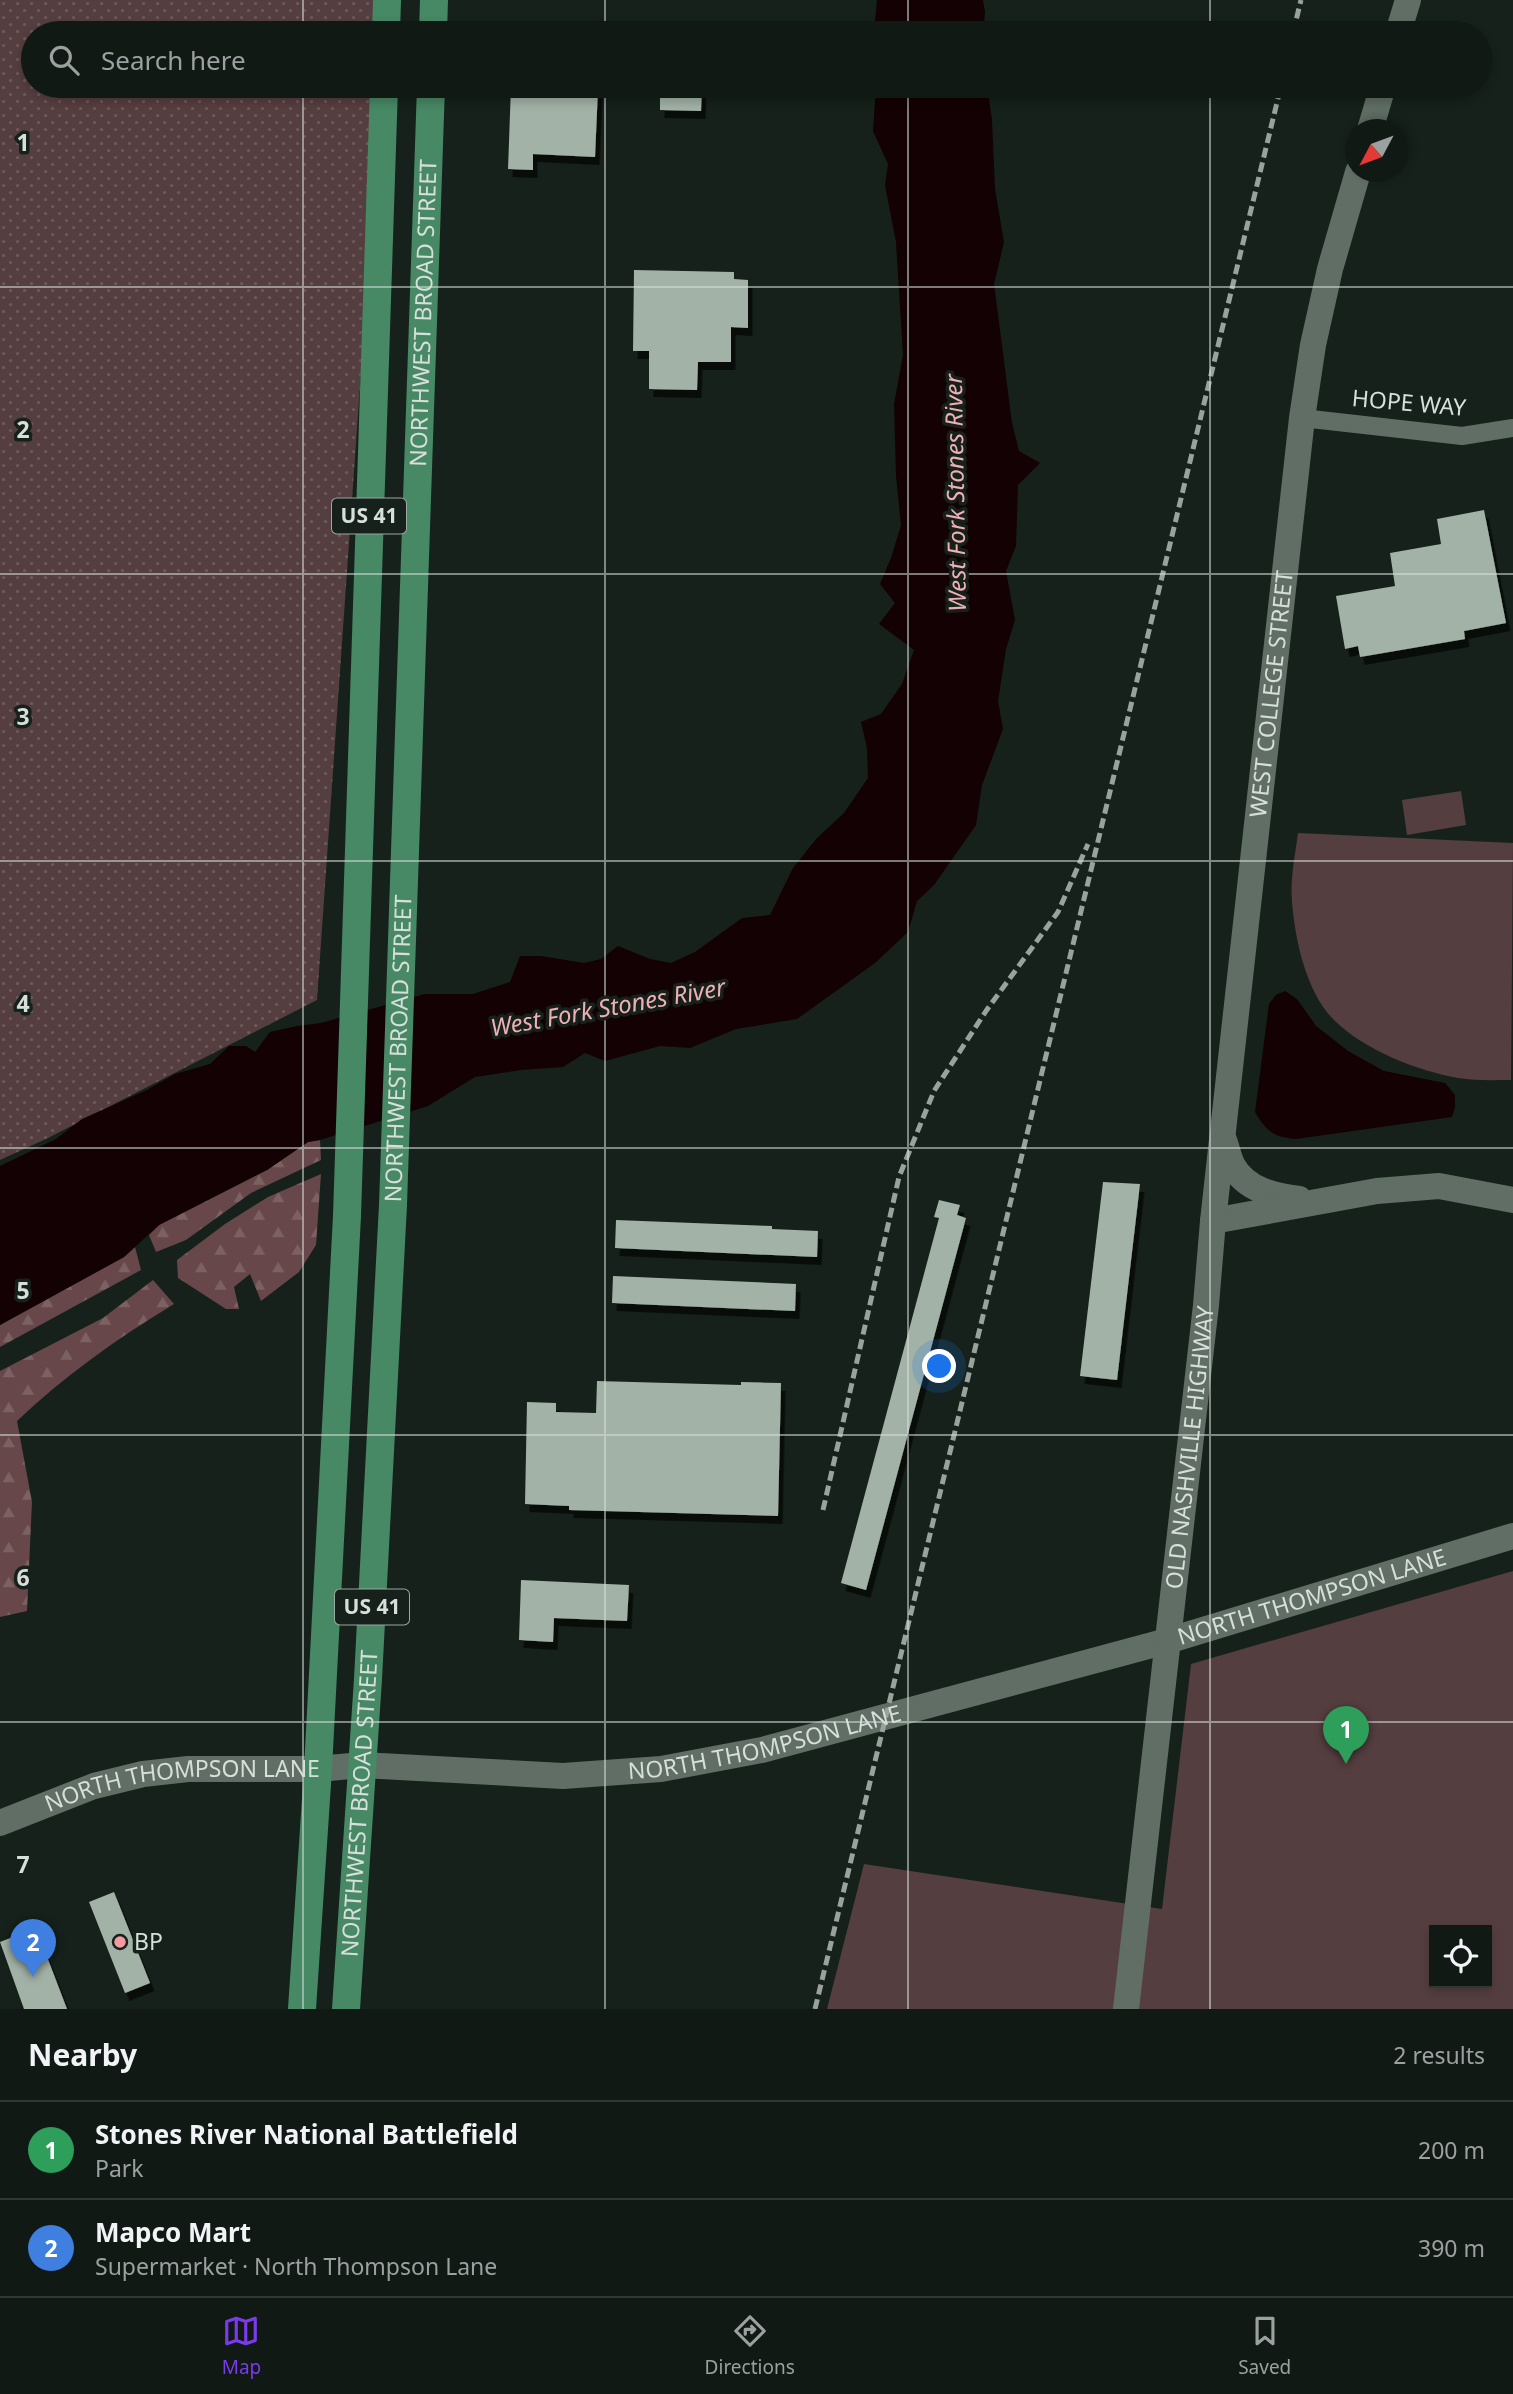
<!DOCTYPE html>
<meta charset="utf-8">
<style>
:root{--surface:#101914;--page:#19221d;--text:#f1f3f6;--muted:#9ca0a0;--line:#303834;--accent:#7c3aed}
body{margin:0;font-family:"Noto Sans",sans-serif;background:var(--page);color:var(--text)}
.controls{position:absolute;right:21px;bottom:21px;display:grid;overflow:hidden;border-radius:0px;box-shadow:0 4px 10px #0003}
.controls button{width:63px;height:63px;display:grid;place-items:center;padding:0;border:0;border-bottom:2px solid var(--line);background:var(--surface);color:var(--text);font:35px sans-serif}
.compass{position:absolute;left:1345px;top:119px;width:63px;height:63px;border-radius:50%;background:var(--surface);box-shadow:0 4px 10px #0003;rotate:229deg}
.you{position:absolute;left:940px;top:1367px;width:24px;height:24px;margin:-18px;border:5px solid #fff;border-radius:50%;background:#1a73e8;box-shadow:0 0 0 10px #1a73e833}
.badge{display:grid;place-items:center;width:46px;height:46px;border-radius:50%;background:var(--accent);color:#fff;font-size:23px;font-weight:700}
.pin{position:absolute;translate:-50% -58px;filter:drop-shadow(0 2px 4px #0008)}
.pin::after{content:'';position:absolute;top:37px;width:24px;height:21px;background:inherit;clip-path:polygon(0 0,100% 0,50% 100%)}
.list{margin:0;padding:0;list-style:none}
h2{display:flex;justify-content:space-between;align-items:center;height:91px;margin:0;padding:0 28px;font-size:30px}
h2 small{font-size:23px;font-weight:400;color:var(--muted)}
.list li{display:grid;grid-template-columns:46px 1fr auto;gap:21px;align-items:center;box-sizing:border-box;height:98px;padding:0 28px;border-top:2px solid var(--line)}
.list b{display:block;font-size:26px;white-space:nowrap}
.list p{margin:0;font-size:23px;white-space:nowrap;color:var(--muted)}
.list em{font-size:23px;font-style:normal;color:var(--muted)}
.icon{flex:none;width:38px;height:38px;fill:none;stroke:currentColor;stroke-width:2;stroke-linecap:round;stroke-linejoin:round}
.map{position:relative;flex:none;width:1513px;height:2009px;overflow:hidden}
.search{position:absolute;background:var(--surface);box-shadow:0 4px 10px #0003;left:21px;right:21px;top:21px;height:77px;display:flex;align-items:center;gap:18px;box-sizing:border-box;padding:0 24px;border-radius:38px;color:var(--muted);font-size:26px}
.sheet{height:287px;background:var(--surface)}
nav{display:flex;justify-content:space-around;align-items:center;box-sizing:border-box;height:98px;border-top:2px solid var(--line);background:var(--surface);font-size:19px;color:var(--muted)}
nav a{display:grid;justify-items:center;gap:4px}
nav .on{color:var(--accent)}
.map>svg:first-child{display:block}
.grass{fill:url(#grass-dots)}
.forest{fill:url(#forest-firs)}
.park{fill:#553e40;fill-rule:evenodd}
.water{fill:#130103}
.building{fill:#a2b2a7;filter:url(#shadow)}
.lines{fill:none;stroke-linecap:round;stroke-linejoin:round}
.street{stroke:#606e65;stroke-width:18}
.secondary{stroke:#606e65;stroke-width:26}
.primary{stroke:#478865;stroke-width:28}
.rail{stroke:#99a29d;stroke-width:5;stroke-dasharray:10 5;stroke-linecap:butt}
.grid{fill:none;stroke:#d7dfda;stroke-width:2;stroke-opacity:0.55}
.poi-dot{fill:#f49aa1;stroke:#15211a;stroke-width:2.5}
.labels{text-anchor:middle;stroke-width:7;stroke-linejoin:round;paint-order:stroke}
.shield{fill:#15211a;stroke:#9da6a0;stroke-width:2}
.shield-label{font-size:21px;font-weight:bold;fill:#d7dfda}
.street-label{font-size:23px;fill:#d7dfda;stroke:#15211a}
.poi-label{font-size:23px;fill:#d7dfda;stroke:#15211a;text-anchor:start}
.water-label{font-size:24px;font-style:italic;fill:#efafb3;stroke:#15211a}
.grid-label{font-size:23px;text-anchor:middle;font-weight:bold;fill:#d7dfda;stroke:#15211a;stroke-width:7;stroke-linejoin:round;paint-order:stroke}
</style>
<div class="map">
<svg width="1513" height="2009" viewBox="0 0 1513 2009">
<defs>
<pattern id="grass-dots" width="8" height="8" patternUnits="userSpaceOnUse" patternTransform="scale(1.75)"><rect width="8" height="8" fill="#553e40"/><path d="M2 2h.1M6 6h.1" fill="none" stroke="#6d595b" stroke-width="1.8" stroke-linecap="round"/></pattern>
<pattern id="forest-firs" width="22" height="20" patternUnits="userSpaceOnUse" patternTransform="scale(1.75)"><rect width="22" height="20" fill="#674749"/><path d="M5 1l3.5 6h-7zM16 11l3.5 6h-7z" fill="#7c6163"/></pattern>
<filter id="shadow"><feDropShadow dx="4.5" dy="8" stdDeviation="0" flood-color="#0009"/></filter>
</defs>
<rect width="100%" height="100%" fill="#15211a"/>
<path class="grass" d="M0 0H387L384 33H33V86H381L317 1000 48 1138 0 1160Z"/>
<g class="forest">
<path d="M320 1140 321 1160 251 1193 186 1240 156 1252 149 1235 159 1225 267 1170 308 1142Z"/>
<path d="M321 1174 316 1245 299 1272 261 1301 250 1274 234 1287 239 1309H226L178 1278 177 1260 225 1224 268 1197Z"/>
<path d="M135 1247 141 1270 0 1347V1325L124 1257Z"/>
<path d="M153 1280 174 1304C118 1338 64 1376 17 1421L32 1502 27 1611 0 1617V1371L103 1318Z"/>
</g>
<g class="park">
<path d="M1461 791 1466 825 1407 835 1402 800Z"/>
<path d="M1298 833 1513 843 1511 1080C1494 1080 1476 1081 1458 1078 1418 1071 1364 1050 1334 1020 1306 992 1295 940 1292 902 1290 879 1295 856 1298 833Z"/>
<path d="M1513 1571V2009H827L864 1864 1162 1909 1191 1664ZM1434 1930H1487V1983H1434Z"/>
</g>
<g class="water">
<path d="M877 0H983L985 12 983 33H874Z"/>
<path d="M876 86H987L992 120 995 189 1004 242 994 284 1012 423 1019 451 1040 463 1018 485 1016 546 1006 571 1015 620 1006 649 998 701 1003 729 982 785 976 825 934 885 917 901 908 932 875 963 797 1019 736 1029 690 1048 660 1046 605 1061 585 1053 563 1067 521 1070 475 1077 428 1106 320 1140 308 1142 267 1170 159 1225 124 1257 0 1325V1166L56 1139 82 1119 147 1090 175 1074 210 1064 229 1046H246L255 1052 270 1032 297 1026 321 1023 425 994H473L510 982 520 956H541L584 963 601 959 618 946 650 959 671 963 695 952 742 918 770 915 793 868 817 838 844 813 868 778 867 748 861 722 881 714 902 684 914 650 879 624 895 603 880 584 891 558 901 525 896 476 894 404 903 355 896 242 885 185 888 164 873 131Z"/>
<path d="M1285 991 1297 999 1316 1026 1348 1051 1384 1071 1445 1083 1455 1095V1107L1452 1117 1296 1139C1274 1137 1266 1131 1255 1112L1269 1004 1276 995Z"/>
</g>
<g class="building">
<path d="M511 86 598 88 595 157 533 154V170L508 169Z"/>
<path d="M660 86H702L701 111 660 110Z"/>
<path d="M634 270 734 272V279L748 280V328L731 327V362H698L697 390 649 389V351H633Z"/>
<path d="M1484 510 1506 623 1464 631 1465 639 1360 657 1358 646 1345 649 1336 596 1395 586 1390 553 1441 544 1437 519Z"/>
<path d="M1103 1182 1140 1184 1117 1380 1080 1376Z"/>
<path d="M939 1200 960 1205 957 1215 966 1218 866 1590 841 1583 939 1218 934 1217Z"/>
<path d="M616 1220 772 1226V1229L818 1231 817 1257 615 1248Z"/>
<path d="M613 1276 796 1284 795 1311 612 1303Z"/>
<path d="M597 1381 741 1385V1382L781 1383 778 1516 569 1510V1506L525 1504 527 1402 556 1403V1412L596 1413Z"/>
<path d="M521 1580 629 1585 627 1621 554 1618 553 1642 519 1640Z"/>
<path d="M114 1892 150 1983 125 1993 89 1902Z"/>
<path d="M36 1928 67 2009H24L0 1942Z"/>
</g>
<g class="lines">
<path class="street" d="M1302 418 1462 436 1513 428"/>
<g class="secondary">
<path d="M1398 33 1408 0"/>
<path d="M1370 130 1383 86"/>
<path d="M1224 1140C1227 1148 1229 1159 1233 1166 1246 1190 1275 1196 1299 1199"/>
<path d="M1213 1221 1377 1191 1439 1186 1513 1200"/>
<path id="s1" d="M0 1823 94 1786 143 1774 188 1769H318L362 1765 563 1776 661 1769 762 1750 1167 1641 1513 1536"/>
<path id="s2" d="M1126 2009 1206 1305 1213 1221 1302 418 1313 345 1330 269 1358 172"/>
</g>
<g class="primary">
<path d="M386 33 387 0"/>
<path d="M433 33 434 0"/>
<path d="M302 2009 318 1769 347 1216 384 86"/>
<path id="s3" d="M346 2009 368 1679 393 1205 431 86"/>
</g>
<g class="rail">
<path d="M1293 33 1301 0"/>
<path d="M823 1510 899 1177 934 1091 986 1011 1058 912 1088 844"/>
<path d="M815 2009 1281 86"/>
</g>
</g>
<path class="grid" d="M303 0V33M605 0V33M908 0V33M1210 0V33M303 86V2009M605 86V2009M908 86V2009M1210 86V2009M0 287H1513M0 574H1513M0 861H1513M0 1148H1513M0 1435H1513M0 1722H1513"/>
<circle class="poi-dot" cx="120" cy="1942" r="7"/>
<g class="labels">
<g class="shield">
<rect x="332" y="498.5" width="74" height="35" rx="5"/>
<rect x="335" y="1589.5" width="74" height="35" rx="5"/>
</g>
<g class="shield-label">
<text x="369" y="523">US 41</text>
<text x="372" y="1614">US 41</text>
</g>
<g class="street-label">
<text dy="8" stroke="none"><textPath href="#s3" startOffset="1698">NORTHWEST BROAD STREET</textPath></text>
<text transform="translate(1409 403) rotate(5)" y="8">HOPE WAY</text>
<text dy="8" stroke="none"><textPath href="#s2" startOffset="1323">WEST COLLEGE STREET</textPath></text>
<text dy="8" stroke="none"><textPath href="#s3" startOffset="962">NORTHWEST BROAD STREET</textPath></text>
<text dy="8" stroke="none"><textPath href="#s2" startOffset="565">OLD NASHVILLE HIGHWAY</textPath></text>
<text dy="8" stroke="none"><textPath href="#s1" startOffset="1344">NORTH THOMPSON LANE</textPath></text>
<text dy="8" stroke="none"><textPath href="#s1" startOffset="777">NORTH THOMPSON LANE</textPath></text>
<text dy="8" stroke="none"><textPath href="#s1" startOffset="189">NORTH THOMPSON LANE</textPath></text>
<text dy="8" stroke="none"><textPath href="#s3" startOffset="206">NORTHWEST BROAD STREET</textPath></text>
</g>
<g class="poi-label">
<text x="134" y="1950">BP</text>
</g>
<g class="water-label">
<text transform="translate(956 493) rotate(-91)" y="8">West Fork Stones River</text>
<text transform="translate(608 1008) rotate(-10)" y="8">West Fork Stones River</text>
</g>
</g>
<g class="grid-label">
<text x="23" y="151">1</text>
<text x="23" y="438">2</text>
<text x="23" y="725">3</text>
<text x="23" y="1012">4</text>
<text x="23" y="1299">5</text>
<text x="23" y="1586">6</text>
<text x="23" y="1873">7</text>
</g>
</svg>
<div class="controls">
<button><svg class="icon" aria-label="locate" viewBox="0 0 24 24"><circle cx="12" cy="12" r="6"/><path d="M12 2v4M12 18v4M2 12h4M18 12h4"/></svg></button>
</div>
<svg class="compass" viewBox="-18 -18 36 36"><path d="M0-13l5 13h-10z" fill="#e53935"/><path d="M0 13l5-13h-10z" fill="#9ca0a0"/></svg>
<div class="you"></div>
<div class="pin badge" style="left:1346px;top:1764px;background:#2e9e5b">1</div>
<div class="pin badge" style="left:33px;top:1977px;background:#3f7fe0">2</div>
<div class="search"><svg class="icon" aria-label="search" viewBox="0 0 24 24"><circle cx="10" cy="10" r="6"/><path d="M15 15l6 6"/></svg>Search here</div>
</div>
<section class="sheet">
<h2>Nearby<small>2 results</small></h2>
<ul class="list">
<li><span class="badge" style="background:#2e9e5b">1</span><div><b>Stones River National Battlefield</b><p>Park</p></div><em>200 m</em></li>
<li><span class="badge" style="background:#3f7fe0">2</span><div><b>Mapco Mart</b><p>Supermarket · North Thompson Lane</p></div><em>390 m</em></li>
</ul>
</section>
<nav>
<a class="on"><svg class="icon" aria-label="map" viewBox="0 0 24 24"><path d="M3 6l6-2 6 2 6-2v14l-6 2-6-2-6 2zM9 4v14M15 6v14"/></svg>Map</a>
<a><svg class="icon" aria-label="directions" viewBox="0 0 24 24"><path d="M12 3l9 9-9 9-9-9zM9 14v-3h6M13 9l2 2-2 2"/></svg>Directions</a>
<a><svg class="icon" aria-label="saved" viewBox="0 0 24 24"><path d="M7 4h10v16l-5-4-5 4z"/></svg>Saved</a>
</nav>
